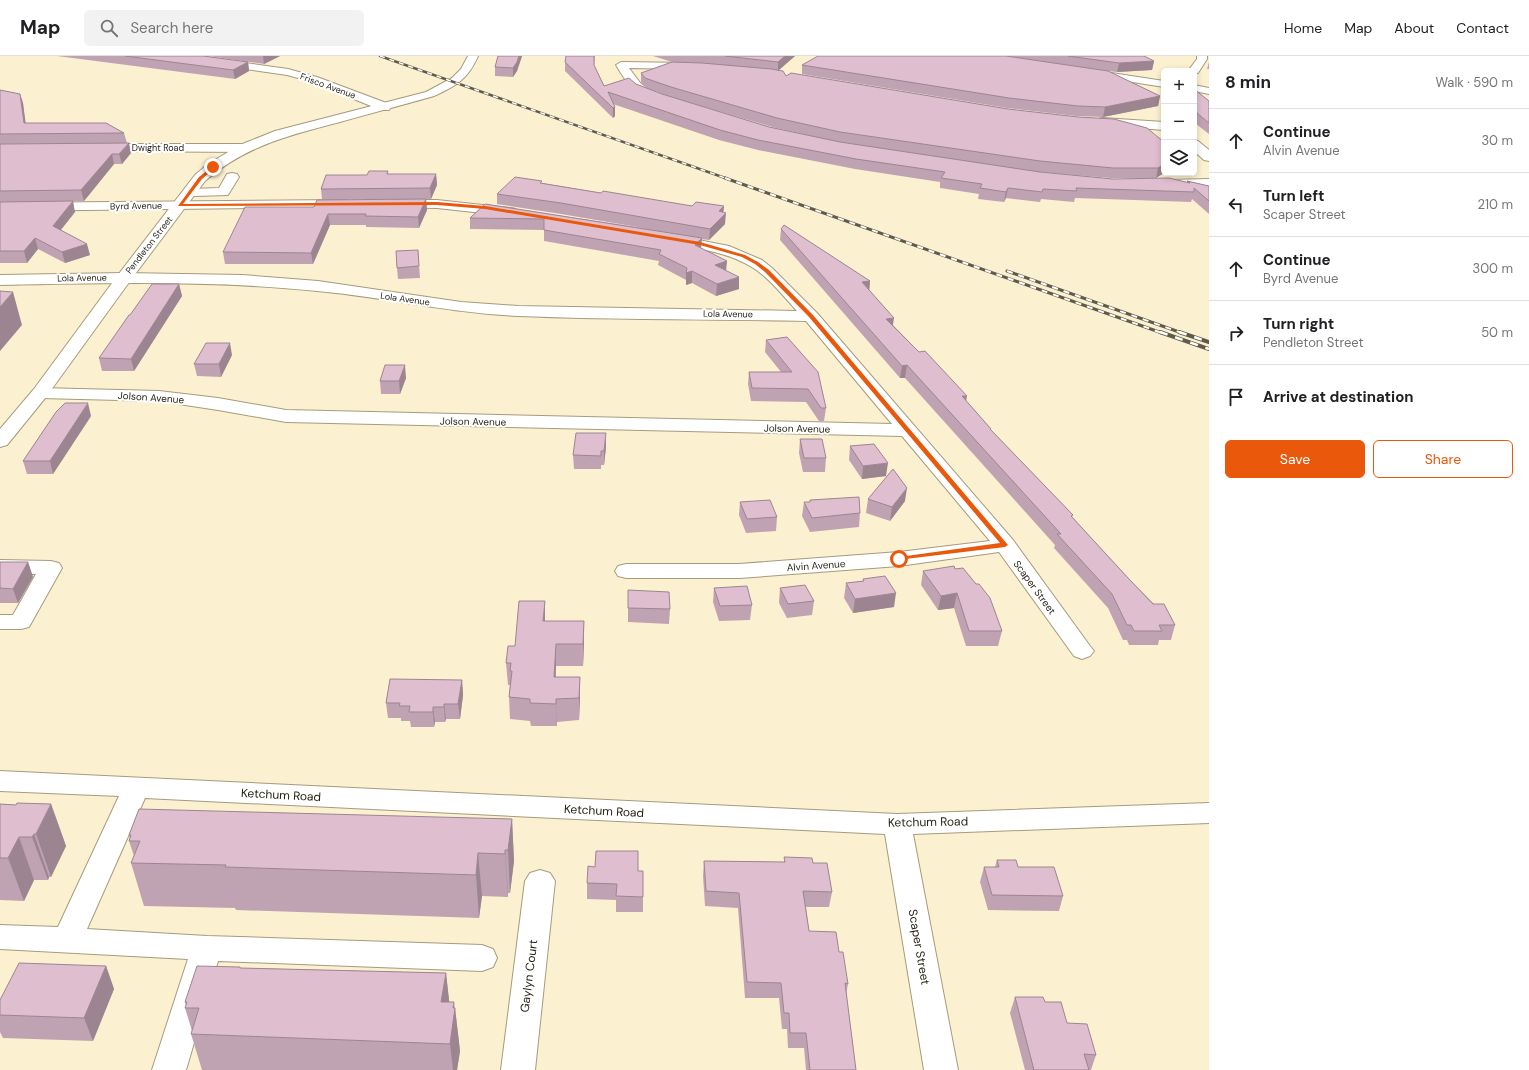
<!DOCTYPE html>
<meta charset="utf-8">
<style>
:root{--surface:#fff;--page:#f2f2f2;--text:#202124;--muted:#757577;--line:#e0e0e0;--accent:#ea580c}
body{margin:0;font-family:"DM Sans",sans-serif;background:var(--page);color:var(--text)}
.controls{position:absolute;right:12px;top:12px;display:grid;overflow:hidden;border-radius:6px;box-shadow:0 2px 6px #0003}
.controls button{width:36px;height:36px;display:grid;place-items:center;padding:0;border:0;border-bottom:1px solid var(--line);background:var(--surface);color:var(--text);font:20px sans-serif}
.stop{position:absolute;width:12px;height:12px;margin:-9px;border:3px solid #ea580c;border-radius:50%;background:#fff}
.stop.end{background:#ea580c;border-color:#fff;box-shadow:0 1px 4px #0008}
.list{margin:0;padding:0;list-style:none}
h2{display:flex;justify-content:space-between;align-items:center;height:52px;margin:0;padding:0 16px;font-size:17px}
h2 small{font-size:13px;font-weight:400;color:var(--muted)}
.list li{display:grid;grid-template-columns:26px 1fr auto;gap:12px;align-items:center;box-sizing:border-box;height:64px;padding:0 16px;border-top:1px solid var(--line)}
.list b{display:block;font-size:15px;white-space:nowrap}
.list p{margin:0;font-size:13px;white-space:nowrap;color:var(--muted)}
.list em{font-size:13px;font-style:normal;color:var(--muted)}
.actions{display:flex;gap:8px;padding:12px 16px}
.actions a{flex:1;padding:9px 0;border:1px solid var(--accent);border-radius:6px;text-align:center;font-size:14px;color:var(--accent)}
.actions .main{background:var(--accent);color:#fff}
.icon{flex:none;width:22px;height:22px;fill:none;stroke:currentColor;stroke-width:2;stroke-linecap:round;stroke-linejoin:round}
.map{position:relative;flex:none;width:1209px;height:1014px;overflow:hidden}
header{display:flex;align-items:center;gap:24px;box-sizing:border-box;height:56px;padding:0 20px;background:var(--surface);border-bottom:1px solid var(--line)}
header strong{font-size:19px}
nav{display:flex;gap:22px;margin-inline-start:auto;font-size:14px}
.search{width:280px;height:36px;background:var(--page);display:flex;align-items:center;gap:10px;box-sizing:border-box;padding:0 14px;border-radius:6px;color:var(--muted);font-size:15px}
main{display:flex}
aside{flex:1;background:var(--surface)}
.map>svg:first-child{display:block}
.lines{fill:none;stroke-linecap:round;stroke-linejoin:round}
.minor-casing{stroke:#a59b7d;stroke-width:2}
.major-casing{stroke:#a59b7d;stroke-width:2}
.minor{fill:#fff;fill-rule:evenodd}
.major{fill:#fff;fill-rule:evenodd}
.rail-far2-casing{stroke:#605b49;stroke-width:2.5}
.rail-far1-casing{stroke:#605b49;stroke-width:3}
.rail-casing{stroke:#605b49;stroke-width:4}
.rail-far2{stroke:#fff;stroke-width:1.5;stroke-dasharray:5;stroke-linecap:butt}
.rail-far1{stroke:#fff;stroke-width:2;stroke-dasharray:6;stroke-linecap:butt}
.rail{stroke:#fff;stroke-width:2.5;stroke-dasharray:8;stroke-linecap:butt}
.wall{fill:#c0a3b2}
.shaded-wall{fill:#9c8591}
.building{fill:#dfbecf;stroke:#9c8591}
.route{fill:#ea580c}
.labels{text-anchor:middle;stroke-width:4;stroke-linejoin:round;paint-order:stroke}
.far-street-label{font-size:9px;fill:#221e12;stroke:#fff}
.street-label{font-size:10px;fill:#221e12;stroke:#fff}
.near-street-label{font-size:12px;fill:#221e12;stroke:#fff}
</style>
<header>
<strong>Map</strong>
<div class="search"><svg class="icon" aria-label="search" viewBox="0 0 24 24"><circle cx="10" cy="10" r="6"/><path d="M15 15l6 6"/></svg>Search here</div>
<nav><a>Home</a><a>Map</a><a>About</a><a>Contact</a></nav>
</header>
<main>
<div class="map">
<svg width="1209" height="1014" viewBox="0 0 1209 1014">
<rect width="100%" height="100%" fill="#fbf1d0"/>
<g class="lines">
<defs>
<g id="minor">
<path d="M169 0H197L288 13 317 21 389 48 391 51 389 54H381L309 25 287 19 174 3Z"/>
<path d="M1197 0H1207V3L1198 17 1194 18V15H1188L1197 3Z"/>
<path d="M621 6 690 7 695 10 690 13 629 12 641 28 658 39 656 41C637 46 624 22 616 9Z"/>
<path d="M1102 62 1164 66V74L1098 69 1096 66 1098 63Z"/>
<path d="M1194 84 1198 85 1209 94V105L1204 104 1194 95Z"/>
<path d="M101 88H245L250 89 251 92 250 95 245 96 96 95 95 92 96 89Z"/>
<path d="M232 117 237 118 239 121 228 139 195 140 190 139 188 136 190 133 219 132 227 118Z"/>
<path d="M1209 123V131L1167 132 1162 131 1160 128 1162 125 1167 124Z"/>
<path d="M345 144 350 145 352 148 350 151 0 155V147Z"/>
<path d="M395 144H437L511 152 516 153 518 156 516 159 511 160 437 152 390 151 388 148 390 145Z"/>
<path d="M673 179 729 190 762 204 772 212 817 257 1013 484 1090 590 1094 595 1090 600 1082 603 1074 600 999 496 899 510 739 522H626L618 520 615 515 618 510 626 508H739L899 496 990 485 902 380 286 366 218 354 159 345 40 342 34 341 31 337 34 333 40 332 159 335 218 342 286 354 892 368 806 265C710 263 614 264 518 260 450 257 384 241 317 235 211 224 105 227 0 229V219L124 217 242 219 318 225 461 246 518 250 797 255C783 240 768 220 750 210 725 195 696 193 668 186L666 183 668 180Z"/>
<path d="M0 504 51 505 59 507 62 512 29 571 21 573H0V559H13L36 518H0Z"/>
<path d="M0 715 897 758 1209 747V767L913 778 958 1014H924L885 778 145 742 87 873 207 880 482 889 493 893 497 902 493 911 482 915 218 905 186 1014H152L188 903 0 893V869L58 871 119 740 0 735Z"/>
<path d="M540 814 550 817 555 825 535 1014H501L525 825 530 817Z"/>
</g>
<g id="major">
<path d="M468 0H478C468 23 456 30 434 40 403 49 371 57 340 66 290 79 245 90 205 125L130 225 46 341 7 389 0 391V373L34 333 118 219 195 119 208 108 240 89 275 75 426 36 452 22 461 13Z"/>
<path d="M1092 14 1164 25V31L1088 19 1086 17 1088 15Z"/>
<path d="M1194 29 1209 32V38L1194 35Z"/>
</g>
</defs>
<use href="#minor" class="minor-casing"/>
<use href="#major" class="major-casing"/>
<use href="#minor" class="minor"/>
<use href="#major" class="major"/>
<defs>
<path id="rail-far2" d="M380 0 728 123"/>
<g id="rail-far1">
<path d="M725 122 1162 277"/>
<path d="M1007 215 1182 277"/>
</g>
<g id="rail">
<path d="M1160 276 1209 293"/>
<path d="M1179 276 1209 286"/>
</g>
</defs>
<use href="#rail-far2" class="rail-far2-casing"/>
<use href="#rail-far1" class="rail-far1-casing"/>
<use href="#rail" class="rail-casing"/>
<use href="#rail-far2" class="rail-far2"/>
<use href="#rail-far1" class="rail-far1"/>
<use href="#rail" class="rail"/>
</g>
<g class="wall">
<path d="M57 0H203L248 6 249 15 235 23Z"/>
<path d="M208 0H280L264 8Z"/>
<path d="M498 0H522L517 15 513 21 495 20V11Z"/>
<path d="M566 0H595L594 10 604 30 636 28 662 38 769 71 840 86 1040 116 1113 123 1187 127V125L1209 130V158L1192 143 1191 146 1075 142 1074 146 1041 143 1040 146 1006 142 1004 146 978 143 979 138 940 132V126L855 113 758 94 719 84 613 48 615 51V60L613 62 565 15V6Z"/>
<path d="M653 0H795L778 14 786 20 1008 53 1078 61 1114 63 1164 117 1156 122H1111L1038 116 839 86 776 72 670 41 645 31 641 26V17L672 6Z"/>
<path d="M1007 0H1144L1154 5 1152 14 1117 16 1108 15 1160 40 1158 50 1103 61 1076 60 1007 52 802 18V9Z"/>
<path d="M1209 6V13H1207Z"/>
<path d="M1194 33 1209 45V78L1196 68 1194 66Z"/>
<path d="M0 34 20 38 23 47 25 67 124 77 127 87 0 88Z"/>
<path d="M0 88 131 97 122 108H114L84 145H55L75 156 61 174 90 199 65 207 38 193 27 207H0Z"/>
<path d="M388 115V118H436L437 129 431 143H322L321 133 367 119Z"/>
<path d="M542 127 601 137 692 150H724L723 156 725 168 709 184 701 183V192L726 214 739 233 716 240 692 227 686 229V224L658 209 659 205 544 185V174L470 173V162L485 148 649 173 561 158 497 148V138Z"/>
<path d="M426 143 427 154 419 172 366 171V169H330L313 208H225L223 196 314 151Z"/>
<path d="M781 173 870 225 869 234 893 269 966 345 991 373V374L1073 459 1072 461 1129 523 1175 569 1171 584H1159L1158 589H1129L1127 584H1123L1108 552 1054 492 1055 489 905 322H900L780 184Z"/>
<path d="M418 194 420 222 398 223 397 212Z"/>
<path d="M179 228 182 240 134 315H102L99 302 130 259Z"/>
<path d="M787 281 826 352 824 365H819L806 346 751 345 748 328 749 316H781L765 296 766 284Z"/>
<path d="M232 299 221 321 197 320 194 308Z"/>
<path d="M406 322 400 338H381L380 325Z"/>
<path d="M91 360 53 418H27L23 405Z"/>
<path d="M800 383 826 402 825 416H803L799 397Z"/>
<path d="M850 390 886 420 862 423 849 404Z"/>
<path d="M606 391 604 409H601V413H574L573 399Z"/>
<path d="M868 443 905 445 890 465 866 457Z"/>
<path d="M810 444 860 457 859 471 810 476 802 460 804 446H810Z"/>
<path d="M740 446 777 461 776 475 746 477 739 459Z"/>
<path d="M0 506H28L33 521 18 547H0Z"/>
<path d="M955 513 976 528 1002 575 998 590H966L954 552 938 554 921 529 923 515Z"/>
<path d="M863 523 894 551 853 557 844 542 846 527 863 525Z"/>
<path d="M714 532 752 549 750 564 719 565 713 546Z"/>
<path d="M780 532 814 545 812 559 787 562 779 547Z"/>
<path d="M628 534 670 553 669 568 628 566Z"/>
<path d="M545 545V565H584V587L583 610H556V621H580L579 664 557 666V670H531L530 665 510 663 509 641 510 629H508L506 607 515 590Z"/>
<path d="M462 624 463 639 460 663H446L445 666H435L434 671H411L410 665H401V662H388L386 647Z"/>
<path d="M0 748 16 749 51 748 66 790 51 821H49L48 824H34L24 845 0 844Z"/>
<path d="M512 763 514 805 510 837H508V841L482 840 479 862 236 854 235 852 144 850 131 807 134 800 129 785 130 783 129 779Z"/>
<path d="M784 801 813 807 832 836 829 851H806L809 875 839 896 848 928 846 939 856 1014H806L804 992H788L787 973H782L779 942H745L738 852 705 850 703 820 704 805 784 806Z"/>
<path d="M997 804 1063 840 1059 855 988 854 980 826 984 811H995Z"/>
<path d="M638 815 643 841V856H616V844L587 843V827Z"/>
<path d="M106 910 114 933 93 985 3 982 0 976V944Z"/>
<path d="M240 911V912L446 917 449 946 454 952H455L460 995 457 1014H202L191 978 192 975 185 952 186 950 185 946Z"/>
<path d="M1015 941 1045 946 1067 967 1096 999 1091 1014H1025L1010 957Z"/>
</g>
<g class="shaded-wall">
<path d="M263 0H280L264 8Z"/>
<path d="M519 0H522L517 15 513 21V12Z"/>
<path d="M785 0H795L778 15V6Z"/>
<path d="M1154 5 1152 14 1117 16 1119 7Z"/>
<path d="M248 6 249 15 235 23 233 14Z"/>
<path d="M20 38 23 47 27 77 24 67Z"/>
<path d="M1160 40 1158 50 1103 61 1105 51Z"/>
<path d="M615 51V60L613 62V52Z"/>
<path d="M129 87 131 97 122 108 119 98Z"/>
<path d="M112 98 114 108 84 145 81 134Z"/>
<path d="M1164 108V117L1156 122 1158 112Z"/>
<path d="M436 118 437 129 431 143 430 132Z"/>
<path d="M1008 132 1006 142 1004 146 1006 136Z"/>
<path d="M426 143 427 154 419 172 418 161Z"/>
<path d="M73 145 75 156 55 181 53 170Z"/>
<path d="M724 150 723 159 726 157 725 168 709 184 710 173 719 155Z"/>
<path d="M328 158 330 169 313 208 311 197Z"/>
<path d="M35 182 38 193 27 207 24 195Z"/>
<path d="M702 182 701 193 695 189Z"/>
<path d="M87 188 90 199 65 207 62 196Z"/>
<path d="M727 205 726 216 715 209Z"/>
<path d="M692 215V227L686 229V217Z"/>
<path d="M739 221V233L716 240 717 228Z"/>
<path d="M870 225 869 237 862 226Z"/>
<path d="M179 228 182 240 134 315 131 303Z"/>
<path d="M13 236 22 269 0 295V251Z"/>
<path d="M894 262 892 274 886 263Z"/>
<path d="M230 287 232 299 221 321 219 308Z"/>
<path d="M405 309 406 322 400 338 399 325Z"/>
<path d="M907 309 905 322H900L902 310Z"/>
<path d="M962 340H967L965 352Z"/>
<path d="M88 347 91 360 53 418 50 405Z"/>
<path d="M606 377V391L604 409V395Z"/>
<path d="M888 407 886 420 862 423 863 410Z"/>
<path d="M907 432 905 445 890 465 892 451Z"/>
<path d="M28 506 33 521 18 547 13 533Z"/>
<path d="M896 537 894 551 853 557 855 543Z"/>
<path d="M957 537 954 552 938 554 941 540Z"/>
<path d="M545 545V567L543 565Z"/>
<path d="M584 565V587L583 610V588Z"/>
<path d="M556 588V610L554 643V621Z"/>
<path d="M580 621V643L579 664V642Z"/>
<path d="M462 624 463 639 460 663 458 648Z"/>
<path d="M556 643 557 666V670L556 648Z"/>
<path d="M444 648 446 663 445 666 444 651Z"/>
<path d="M433 651 435 666 434 671 433 656Z"/>
<path d="M51 748 66 790 51 821 36 778Z"/>
<path d="M512 763 514 805 510 837 508 794Z"/>
<path d="M34 778 49 821 48 824 32 781Z"/>
<path d="M19 781 34 824 24 845 8 802Z"/>
<path d="M505 794 508 837V841L505 798Z"/>
<path d="M478 797 482 840 479 862 476 819Z"/>
<path d="M106 910 114 933 93 985 84 962Z"/>
<path d="M446 917 451 961 446 989 441 946Z"/>
<path d="M454 946 455 956V952L460 995 457 1014H453L450 988 453 952Z"/>
</g>
<g class="building">
<path d="M125 0H203L248 6 233 14Z"/>
<path d="M498 0H519L517 6 513 12 495 11Z"/>
<path d="M566 0H594V9L604 30 629 22 636 28 662 38 769 71 840 86 1040 116 1113 123 1169 122 1190 127 1187 125 1209 130V145L1194 132V136L1076 132 1077 135 1043 133 1042 136 1008 132 1006 136 980 132 982 128 941 122 945 116 856 103 758 84 720 74 608 36 615 51 613 52 565 6Z"/>
<path d="M725 0H785L778 6Z"/>
<path d="M818 0H1006L1108 15 1160 40 1105 51 1078 50 1009 42 802 9Z"/>
<path d="M1068 0H1144L1154 5 1119 7Z"/>
<path d="M672 6 702 7 771 13 783 15 786 20 791 17 1008 53 1078 61 1114 63 1147 72 1164 86V108L1158 112H1113L1040 105 840 76 777 62 671 31 645 22 641 17Z"/>
<path d="M1194 33 1209 45V67L1198 58 1194 53Z"/>
<path d="M0 34 20 38 24 67H106L124 77 0 78Z"/>
<path d="M129 87 119 98H112L81 134 0 135V88Z"/>
<path d="M369 115H388L387 118H436L430 132 321 133 326 119H367Z"/>
<path d="M515 121 542 125 540 127 601 137 603 135 692 150 696 146 724 150 719 155 726 157 710 173 561 147 497 138Z"/>
<path d="M426 143 418 161 365 160 366 158H328L311 197 223 196 245 151H314L317 144Z"/>
<path d="M73 145 53 170 87 188 62 196 35 182 24 195H0V146Z"/>
<path d="M485 148 702 182 695 189 727 205 715 209 739 221 717 228 692 215 686 217 687 212 659 198 661 194 544 174V163L470 162Z"/>
<path d="M784 169 870 225 862 226 894 262 886 263 919 296 925 295 967 340H962L991 373H990L1073 459 1071 460 1129 523 1153 548H1164L1175 569H1159L1162 575H1134L1131 569H1127L1112 538 1057 478H1061L907 309 902 310 781 173Z"/>
<path d="M418 194 419 210 397 212 396 195Z"/>
<path d="M152 228H179L131 303 99 302 129 259H130Z"/>
<path d="M0 235 13 236 0 251Z"/>
<path d="M787 281 818 316 826 352H821L808 333 752 332 749 316H792L766 284Z"/>
<path d="M206 287H230L219 308H194Z"/>
<path d="M385 309H405L399 325H380Z"/>
<path d="M65 347H88L50 405H23L56 356Z"/>
<path d="M576 377H606L604 395H601V400L573 399Z"/>
<path d="M800 383H822L826 402H804Z"/>
<path d="M874 388 888 407 863 410 850 390Z"/>
<path d="M893 413 907 432 892 451 868 443Z"/>
<path d="M859 441 860 457 812 462 804 446H810V444Z"/>
<path d="M770 444 777 461 747 463 740 446Z"/>
<path d="M0 506H28L13 533 0 532Z"/>
<path d="M954 510 955 513 963 512 976 528H979L990 542 1002 575H969L957 537 941 540 923 515Z"/>
<path d="M885 520 896 537 855 543 846 527 864 525 863 523Z"/>
<path d="M805 529 814 545 788 548 780 532Z"/>
<path d="M747 530 752 549 720 550 714 532Z"/>
<path d="M628 534 669 536 670 553 628 552Z"/>
<path d="M519 545H545L543 565H584L583 588H556L554 621H580L579 642 556 643V648L530 647V643L509 641 512 615H510L511 607H506L508 590H515Z"/>
<path d="M390 623 462 624 458 648H444V651H433V656H409L410 650H399L400 647H386Z"/>
<path d="M17 747 51 748 36 778H34L32 781H19L8 802H0V748L16 749Z"/>
<path d="M139 753 512 763 508 794H505V798L478 797 476 819 225 811 226 809 131 807 140 785H129L131 779H129Z"/>
<path d="M596 795H638V815H643V841L616 840 617 828 587 827 588 810 595 811Z"/>
<path d="M784 801 812 802 813 807H827L832 836 803 835 809 875 836 876 839 896H843L848 928 845 927 856 1014H810L806 977H790L789 957H784L781 927 747 926 739 837 706 835 704 805 785 806Z"/>
<path d="M997 804H1016L1018 811H1054L1063 840 992 839 984 811H999Z"/>
<path d="M19 907 106 910 84 962 0 959V944Z"/>
<path d="M197 910 240 911V912L446 917 441 946H454L453 952H455L450 988 191 978 199 952H185L187 946H185Z"/>
<path d="M1015 941H1043L1045 946H1061L1067 967 1087 968 1096 999 1084 998 1089 1014H1034Z"/>
</g>
<path class="route" d="M213 110 215 112 202 123 183 148 437 146 485 150 700 186 745 199 758 206 769 214 813 259 1008 489 1005 491 897 504V502L899 501 1000 487 809 261 765 216 755 208 742 201 700 189 485 153 437 149 178 150 199 121Z"/>
<g class="labels">
<g class="far-street-label">
<text transform="translate(328 30) rotate(20)" y="3">Frisco Avenue</text>
<text x="158" y="95">Dwight Road</text>
<text transform="translate(136 150) rotate(-1)" y="3">Byrd Avenue</text>
<text transform="translate(149 189) rotate(-52)" y="3">Pendleton Street</text>
<text transform="translate(82 222) rotate(-1)" y="3">Lola Avenue</text>
<text transform="translate(405 243) rotate(8)" y="3">Lola Avenue</text>
<text transform="translate(728 258) rotate(1)" y="3">Lola Avenue</text>
</g>
<g class="street-label">
<text transform="translate(151 341) rotate(4)" y="4">Jolson Avenue</text>
<text transform="translate(473 365) rotate(1)" y="4">Jolson Avenue</text>
<text transform="translate(797 372) rotate(1)" y="4">Jolson Avenue</text>
<text transform="translate(816 509) rotate(-4)" y="4">Alvin Avenue</text>
<text transform="translate(1035 531) rotate(54)" y="4">Scaper Street</text>
</g>
<g class="near-street-label">
<text transform="translate(281 739) rotate(3)" y="4">Ketchum Road</text>
<text transform="translate(604 755) rotate(3)" y="4">Ketchum Road</text>
<text transform="translate(928 766) rotate(-1)" y="4">Ketchum Road</text>
<text transform="translate(919 891) rotate(80)" y="4">Scaper Street</text>
<text transform="translate(529 920) rotate(-83)" y="4">Gaylyn Court</text>
</g>
</g>
</svg>
<div class="controls">
<button>+</button>
<button>−</button>
<button><svg class="icon" aria-label="layers" viewBox="0 0 24 24"><path d="M12 4l9 5-9 5-9-5zM3 14l9 5 9-5"/></svg></button>
</div>
<div class="stop" style="left:899px;top:503px"></div>
<div class="stop end" style="left:213px;top:111px"></div>
</div>
<aside>
<h2>8 min<small>Walk · 590 m</small></h2>
<ul class="list">
<li><svg class="icon" aria-label="ahead" viewBox="0 0 24 24"><path d="M12 20V5M6 11l6-6 6 6"/></svg><div><b>Continue</b><p>Alvin Avenue</p></div><em>30 m</em></li>
<li><svg class="icon" aria-label="left" viewBox="0 0 24 24"><path d="M17 20v-9H6M10 6l-5 5 5 5"/></svg><div><b>Turn left</b><p>Scaper Street</p></div><em>210 m</em></li>
<li><svg class="icon" aria-label="ahead" viewBox="0 0 24 24"><path d="M12 20V5M6 11l6-6 6 6"/></svg><div><b>Continue</b><p>Byrd Avenue</p></div><em>300 m</em></li>
<li><svg class="icon" aria-label="right" viewBox="0 0 24 24"><path d="M7 20v-9h11M14 6l5 5-5 5"/></svg><div><b>Turn right</b><p>Pendleton Street</p></div><em>50 m</em></li>
<li><svg class="icon" aria-label="arrive" viewBox="0 0 24 24"><path d="M6 21V4h12l-3 4 3 4H6"/></svg><div><b>Arrive at destination</b></div></li>
</ul>
<div class="actions"><a class="main">Save</a><a>Share</a></div>
</aside>
</main>
